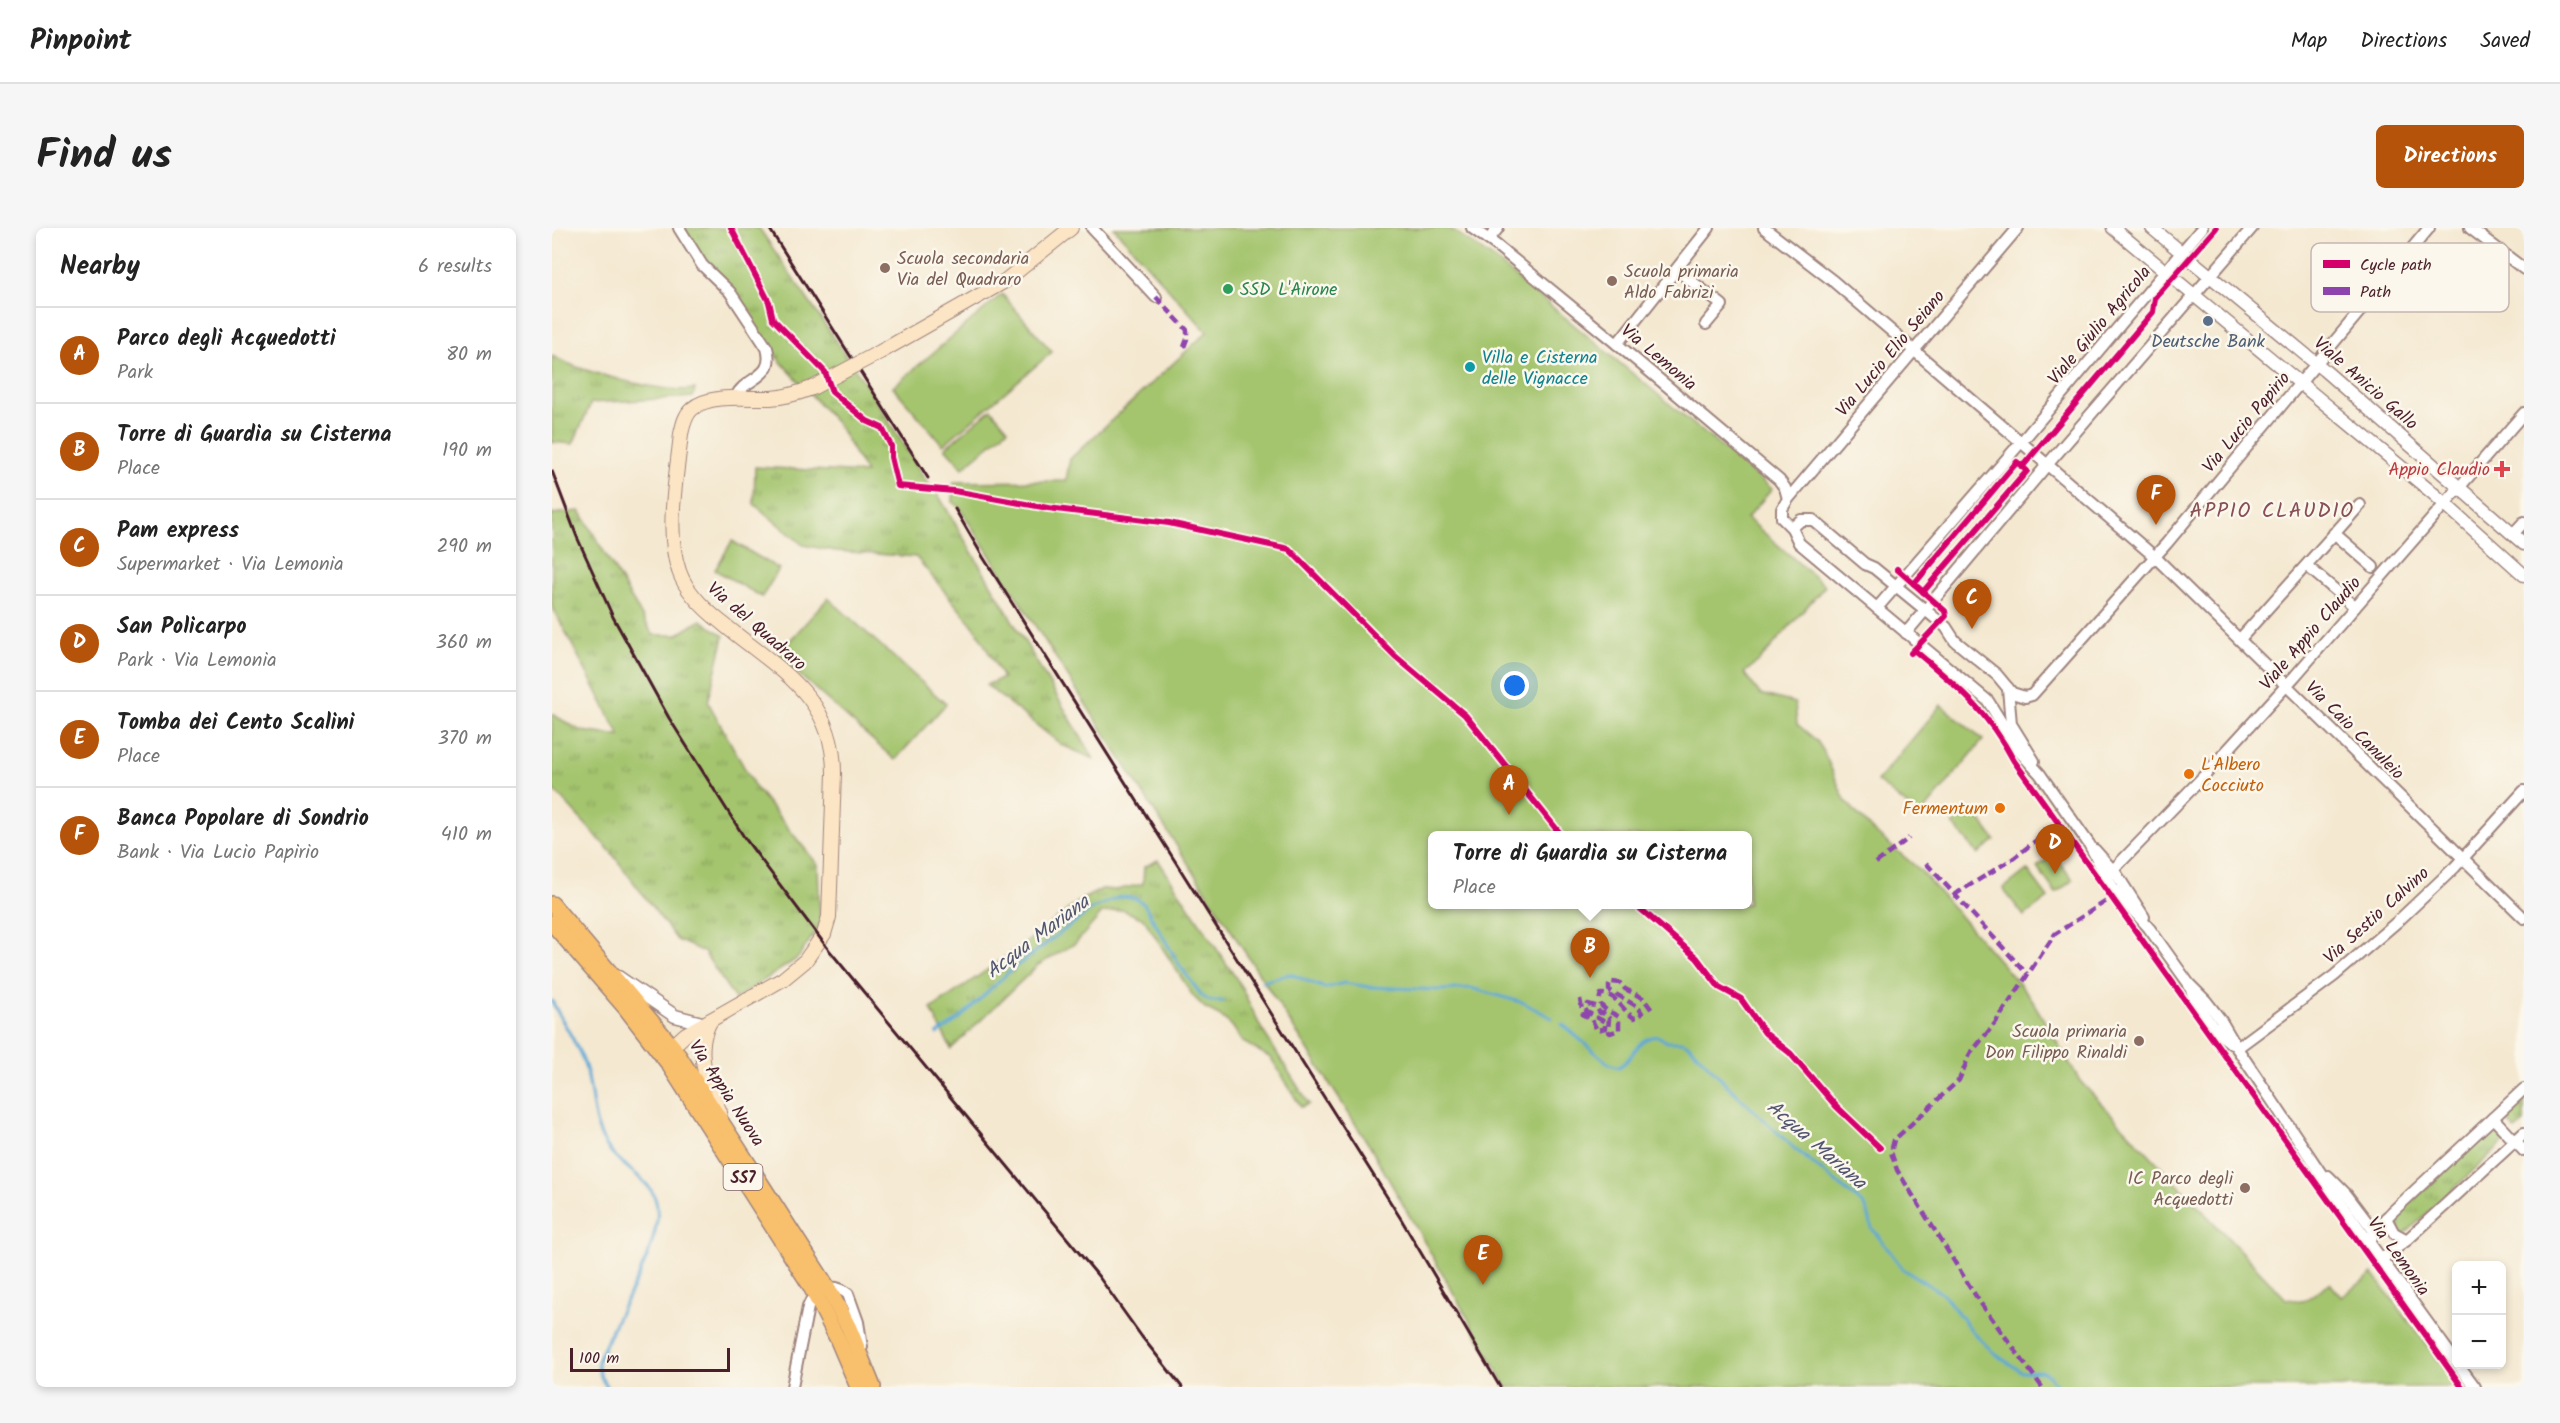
<!DOCTYPE html>
<meta charset="utf-8">
<style>
:root{--surface:#fff;--page:#f6f6f6;--text:#222;--muted:#767676;--line:#e0e0e0;--accent:#b45309}
body{margin:0;font-family:Kalam,sans-serif;background:var(--page);color:var(--text)}
.controls{position:absolute;right:18px;bottom:18px;display:grid;overflow:hidden;border-radius:9px;box-shadow:0 3px 9px #0003}
.controls button{width:54px;height:54px;display:grid;place-items:center;padding:0;border:0;border-bottom:2px solid var(--line);background:var(--surface);color:var(--text);font:30px sans-serif}
.scale{position:absolute;left:18px;bottom:15px;width:160px;box-sizing:border-box;padding-left:6px;border:3px solid #4a1f2b;border-top:0;font-size:16px;line-height:21px;white-space:nowrap;color:#4a1f2b;-webkit-text-stroke:4px #fbf7ec;paint-order:stroke}
.you{position:absolute;left:963px;top:458px;width:21px;height:21px;margin:-15px;border:4px solid #fff;border-radius:50%;background:#1a73e8;box-shadow:0 0 0 9px #1a73e833}
.badge{display:grid;place-items:center;width:39px;height:39px;border-radius:50%;background:var(--accent);color:#fff;font-size:20px;font-weight:700}
.pin{position:absolute;translate:-50% -50px;filter:drop-shadow(0 2px 3px #0008)}
.pin::after{content:'';position:absolute;top:32px;width:21px;height:18px;background:inherit;clip-path:polygon(0 0,100% 0,50% 100%)}
.popup{position:absolute;left:876px;top:603px;width:324px;height:78px;box-sizing:border-box;display:grid;place-content:center;border-radius:9px;background:var(--surface);filter:drop-shadow(0 2px 4px #0005);font-size:20px;white-space:nowrap;color:var(--muted)}
.popup b{font-size:22px;color:var(--text)}
.popup::after{content:'';position:absolute;left:50%;top:100%;margin-left:-12px;border:12px solid transparent;border-top-color:var(--surface)}
.list{margin:0;padding:0;list-style:none}
h2{display:flex;justify-content:space-between;align-items:center;height:78px;margin:0;padding:0 24px;font-size:26px}
h2 small{font-size:20px;font-weight:400;color:var(--muted)}
.list li{display:grid;grid-template-columns:39px 1fr auto;gap:18px;align-items:center;box-sizing:border-box;height:96px;padding:0 24px;border-top:2px solid var(--line)}
.list b{display:block;font-size:22px;white-space:nowrap}
.list p{margin:0;font-size:20px;white-space:nowrap;color:var(--muted)}
.list em{font-size:20px;font-style:normal;color:var(--muted)}
.map{position:relative;flex:none;width:1972px;height:1159px;overflow:hidden;border-radius:9px}
header{display:flex;align-items:center;gap:36px;box-sizing:border-box;height:84px;padding:0 30px;background:var(--surface);border-bottom:2px solid var(--line)}
header strong{font-size:28px}
nav{display:flex;gap:33px;margin-inline-start:auto;font-size:21px}
.intro{display:flex;align-items:center;justify-content:space-between;box-sizing:border-box;height:144px;padding:0 36px}
h1{margin:0;font-size:42px}
.button{padding:15px 27px;border-radius:9px;background:var(--accent);color:#fff;font-size:21px;font-weight:700}
main{display:flex;gap:36px;padding:0 36px}
aside{flex:1;background:var(--surface);border-radius:9px;box-shadow:0 3px 9px #0003}
.map>svg:first-child{display:block}
.grass{fill:url(#grass-tufts);stroke:#77724c;stroke-width:1.5}
.green{fill:#a4c56e;stroke:#77724c;stroke-width:1.5;fill-rule:evenodd}
.lines{fill:none;stroke-linecap:round;stroke-linejoin:round}
.stream{stroke:#5ca7d4;stroke-width:3}
.minor-casing{stroke:#9f847e;stroke-width:14}
.tertiary-casing{stroke:#9f847e;stroke-width:15}
.secondary-casing{stroke:#9f847e;stroke-width:16}
.primary-casing{stroke:#9f847e;stroke-width:18}
.minor{stroke:#fff;stroke-width:10}
.tertiary{stroke:#fff;stroke-width:12}
.secondary{stroke:#fce5c4;stroke-width:14}
.primary{stroke:#f8bf6c;stroke-width:15}
.rail{stroke:#4a1f2b;stroke-width:3}
.secondary-bridge-casing{stroke:#9f847e;stroke-width:16;stroke-linecap:butt}
.secondary-bridge{stroke:#fce5c4;stroke-width:14}
.quiet{stroke:#8e44ad;stroke-width:4.5;stroke-dasharray:9 4.5;stroke-linecap:butt}
.cycleway-casing{stroke:#fbf7ec;stroke-width:10}
.cycleway{stroke:#d6006c;stroke-width:6}
.education-dot{fill:#8d6e63;stroke:#fbf7ec;stroke-width:2}
.leisure-dot{fill:#2e9e5b;stroke:#fbf7ec;stroke-width:2}
.service-dot{fill:#5c6f8a;stroke:#fbf7ec;stroke-width:2}
.culture-dot{fill:#0f9aa8;stroke:#fbf7ec;stroke-width:2}
.health-dot{fill:#e0444e;stroke:#fbf7ec;stroke-width:2}
.food-dot{fill:#e8710a;stroke:#fbf7ec;stroke-width:2}
.labels{text-anchor:middle;stroke-width:5;stroke-linejoin:round;paint-order:stroke}
.shield{fill:#fbf7ec;stroke:#7f6065;stroke-width:1.5}
.shield-label{font-size:16px;font-weight:bold;fill:#4a1f2b}
.education-label{font-size:18px;fill:#785e54;stroke:#fbf7ec;text-anchor:start}
.leisure-label{font-size:18px;fill:#27864d;stroke:#fbf7ec;text-anchor:start}
.street-label{font-size:18px;fill:#4a1f2b;stroke:#fbf7ec}
.service-label{font-size:18px;fill:#4e5e75;stroke:#fbf7ec}
.culture-label{font-size:18px;fill:#0d838f;stroke:#fbf7ec;text-anchor:start}
.health-label{font-size:18px;fill:#be3a42;stroke:#fbf7ec;text-anchor:end}
.food-label{font-size:18px;fill:#c56008;stroke:#fbf7ec;text-anchor:start}
.water-label{font-size:20px;font-style:italic;fill:#51556f;stroke:#fbf7ec}
.quarter-label{font-size:21px;letter-spacing:1.5px;fill:#884f56;stroke:#fbf7ec}
.key{fill:#fbf7ec;stroke:#c6b6b2;stroke-width:1.5}
.key-label{font-size:16px;fill:#4a1f2b}
</style>
<header>
<strong>Pinpoint</strong>
<nav><a>Map</a><a>Directions</a><a>Saved</a></nav>
</header>
<div class="intro"><h1>Find us</h1><a class="button">Directions</a></div>
<main>
<aside>
<h2>Nearby<small>6 results</small></h2>
<ul class="list">
<li><span class="badge">A</span><div><b>Parco degli Acquedotti</b><p>Park</p></div><em>80 m</em></li>
<li><span class="badge">B</span><div><b>Torre di Guardia su Cisterna</b><p>Place</p></div><em>190 m</em></li>
<li><span class="badge">C</span><div><b>Pam express</b><p>Supermarket · Via Lemonia</p></div><em>290 m</em></li>
<li><span class="badge">D</span><div><b>San Policarpo</b><p>Park · Via Lemonia</p></div><em>360 m</em></li>
<li><span class="badge">E</span><div><b>Tomba dei Cento Scalini</b><p>Place</p></div><em>370 m</em></li>
<li><span class="badge">F</span><div><b>Banca Popolare di Sondrio</b><p>Bank · Via Lucio Papirio</p></div><em>410 m</em></li>
</ul>
</aside>
<div class="map">
<svg width="1972" height="1159" viewBox="0 0 1972 1159">
<defs>
<pattern id="grass-tufts" width="24" height="20" patternUnits="userSpaceOnUse" patternTransform="scale(1.5)"><rect width="24" height="20" fill="#a4c56e"/><path d="M3 7l-1-3M5 7V3M7 7l1-3M15 17l-1-3M17 17v-4M19 17l1-3" fill="none" stroke="#889f5b"/></pattern>
</defs>
<rect width="100%" height="100%" fill="#fbf7ec"/>
<filter id="ink" filterUnits="userSpaceOnUse"><feTurbulence type="fractalNoise" baseFrequency=".0167" numOctaves="2"/><feDisplacementMap in="SourceGraphic" scale="12" xChannelSelector="R" yChannelSelector="G"/><feConvolveMatrix kernelMatrix="1 2 1 2 8 2 1 2 1" color-interpolation-filters="sRGB"/></filter>
<filter id="wash" filterUnits="userSpaceOnUse"><feTurbulence type="fractalNoise" baseFrequency=".008" numOctaves="4" result="noise"/><feDisplacementMap in="SourceGraphic" scale="24" xChannelSelector="R" yChannelSelector="G"/><feGaussianBlur stdDeviation="1.35" result="paint"/><feColorMatrix in="noise" values="0 0 0 0 0 0 0 0 0 0 0 0 0 0 0 0 0 1.4 0 .05"/><feComposite in="paint" operator="in"/></filter>
<g filter="url(#wash)">
<rect width="100%" height="100%" fill="#f4e8d0"/>
<g class="grass">
<path d="M130 0H207L314 157 374 253 388 270 542 531 510 517 434 457 451 450 423 400 364 329 284 323 251 317 202 276 203 239 314 245 286 197 213 116 150 37Z"/>
<path d="M0 128C29 144 112 166 143 161L141 169 39 175 21 216 0 214Z"/>
<path d="M28 283 101 407H125L149 392 172 408 156 474 203 559 266 637 268 697 246 730 183 771 152 724 125 712 59 624 0 560V486L29 503 68 508 0 378V286Z"/>
<path d="M606 632 688 756 709 800 757 876 749 879 719 830 691 814 680 798 667 787 653 780 641 768 592 691 571 682 550 685 524 715 486 737 399 821 379 781 471 717 529 672 550 661 564 662 591 656 592 639Z"/>
<path d="M1972 868V895L1963 902 1951 888Z"/>
<path d="M1939 900H1942L1952 911V914L1854 1005 1848 1006 1840 992Z"/>
</g>
<g class="green">
<path d="M562 0H897L941 30 1220 261 1195 290 1273 358 1208 432 1192 445 1208 466 1243 475 1245 496 1265 513 1271 522 1293 572 1319 601 1368 642 1477 767 1528 853 1734 1071 1752 1073 1778 1055 1789 1069 1821 1046 1907 1159H955L817 917 407 279 401 274 402 254 514 253 518 231 655 104ZM880 608H1196V676H880Z"/>
<path d="M450 66 500 124 391 217 341 159Z"/>
<path d="M439 181 456 201 411 240 393 220Z"/>
<path d="M180 313 227 341 210 369 163 342Z"/>
<path d="M276 370 394 476 343 532 225 427Z"/>
<path d="M1389 477 1431 512 1368 588 1325 553Z"/>
<path d="M1420 581 1443 612 1426 626 1401 596Z"/>
<path d="M1502 627 1521 652 1504 665 1485 639Z"/>
<path d="M1475 642 1496 670 1472 688 1451 661Z"/>
</g>
<g class="lines">
<g class="stream">
<path d="M710 754 738 746 773 760 792 755 818 759 888 762 919 760 972 775 1000 790"/>
<path d="M0 773C10 794 26 816 33 838 42 865 38 895 56 920 75 946 110 953 105 992 99 1035 71 1072 55 1113 52 1120 48 1127 46 1134 45 1143 50 1152 55 1159"/>
<path d="M1010 796 1057 836 1067 839C1084 830 1082 810 1106 808L1115 814H1131L1138 818 1176 858 1242 920 1311 976 1315 981 1320 1000 1351 1041 1391 1066 1420 1103 1443 1126 1470 1144 1489 1143 1496 1147 1506 1159"/>
<path d="M385 806 407 791 458 743 540 681 567 669 583 670 592 676 628 738 650 768 658 773H671"/>
</g>
</g>
</g>
<g filter="url(#ink)">
<g class="lines">
<defs>
<g id="minor">
<path d="M127 0 150 37 178 64 215 120C224 151 193 148 184 169"/>
<path d="M540 0 604 69"/>
<path d="M920 0 944 17 1065 116 1227 252 1233 260 1236 271"/>
<path d="M1212 0 1281 53 1603 329 1972 690"/>
<path d="M1466 0 1236 271 1230 281V290L1240 300 1247 315 1436 473 1467 523 1488 546 1537 616 1561 660 1597 700 1637 756 1654 773 1668 791 1685 820 1788 974 1904 1134"/>
<path d="M1918 0 1972 41"/>
<path d="M937 11 946 0"/>
<path d="M1125 42 1170 77 1154 96"/>
<path d="M1065 116 1157 0"/>
<path d="M1240 300 1249 292H1261L1313 336 1322 340 1394 399 1403 413 1445 447 1460 465 1473 469 1480 467 1615 315 1877 0"/>
<path d="M1782 305 1821 339"/>
<path d="M1961 306 1972 294"/>
<path d="M1755 338 1803 379"/>
<path d="M1325 380 1477 205 1650 0"/>
<path d="M1354 405 1495 237 1700 0"/>
<path d="M1688 411 1808 277"/>
<path d="M1456 460 1459 496 1482 533"/>
<path d="M1543 622 1565 647 1592 689"/>
<path d="M1561 642 1651 549 1743 448 1972 185"/>
<path d="M1637 757C1646 781 1659 800 1680 816"/>
<path d="M1685 820 1782 748 1845 694 1903 639 1972 563"/>
<path d="M1941 890 1972 923"/>
<path d="M1776 948 1794 966 1822 1003"/>
<path d="M1834 990 1842 1005 1855 1012"/>
<path d="M1818 1015 1822 1003 1840 984 1972 861"/>
<path d="M1830 1031 1855 1012 1972 905"/>
<path d="M1906 1136 1923 1159"/>
<path d="M240 1159 256 1079C263 1061 280 1053 296 1066L306 1094 310 1119"/>
</g>
<g id="tertiary">
<path d="M1561 0 1883 267 1972 347"/>
<path d="M1600 0 1772 142 1972 316"/>
<path d="M66 749 123 788 150 795"/>
</g>
<g id="secondary">
<path d="M330 123 453 53 519 0"/>
<path d="M159 792C141 822 155 855 168 884"/>
<path d="M117 829 124 815 134 806 231 751 253 733 272 706 277 689 282 545C282 467 224 440 170 395 152 381 134 364 127 343 113 304 125 247 129 206 131 197 133 187 140 181 158 165 197 171 219 170 234 169 247 165 260 160"/>
</g>
<g id="primary">
<path d="M0 676 121 819 276 1060 297 1100 321 1159"/>
<path d="M0 695 73 779 116 835 258 1057 285 1110 306 1159"/>
</g>
</defs>
<use href="#minor" class="minor-casing"/>
<use href="#tertiary" class="tertiary-casing"/>
<use href="#secondary" class="secondary-casing"/>
<use href="#primary" class="primary-casing"/>
<use href="#minor" class="minor"/>
<use href="#tertiary" class="tertiary"/>
<use href="#secondary" class="secondary"/>
<use href="#primary" class="primary"/>
<g class="rail">
<path d="M217 0 376 250"/>
<path d="M0 243 25 309 61 389 117 490 192 609 277 722 547 1049 590 1109 630 1159"/>
<path d="M403 281 431 329 849 991 948 1159"/>
</g>
<defs>
<path id="secondary-bridge" d="M260 160 330 123"/>
</defs>
<use href="#secondary-bridge" class="secondary-bridge-casing"/>
<use href="#secondary-bridge" class="secondary-bridge"/>
<g class="quiet">
<path d="M604 69 635 102V111L632 119"/>
<path d="M1324 635 1357 610"/>
<path d="M1374 635 1475 746"/>
<path d="M1402 667 1462 630 1506 595"/>
<path d="M1028 771 1031 787 1039 790 1045 802 1053 800V794L1035 784 1033 780 1036 776 1043 778 1048 785H1051L1057 790 1056 803 1058 805 1067 802V789C1058 783 1043 780 1049 766 1064 765 1070 782 1082 790L1088 788 1090 785 1086 779 1057 762V756L1060 754 1068 755 1073 761 1091 770 1100 782"/>
<path d="M1490 1159 1427 1073 1345 942 1339 924 1342 912 1407 852 1418 826 1444 794 1503 706 1556 672"/>
</g>
<defs>
<g id="cycleway">
<path d="M179 0 217 74 221 91 273 144 280 164 315 193 330 200 339 218V229L346 258 402 263 496 280 617 295 737 321 843 428 913 487 1010 608"/>
<path d="M1470 239 1601 84 1603 70 1664 0"/>
<path d="M1345 341 1393 383 1394 388 1359 425"/>
<path d="M1362 356 1465 234 1475 243 1371 364"/>
<path d="M1362 422C1405 458 1435 482 1462 533L1910 1159"/>
<path d="M1083 676 1145 730 1167 759 1189 771 1213 805 1238 825 1284 878 1328 920"/>
</g>
</defs>
<use href="#cycleway" class="cycleway-casing"/>
<use href="#cycleway" class="cycleway"/>
</g>
</g>
<g class="education-dot">
<circle cx="333" cy="40" r="6"/>
<circle cx="1060" cy="53" r="6"/>
<circle cx="1587" cy="813" r="6"/>
<circle cx="1693" cy="960" r="6"/>
</g>
<circle class="leisure-dot" cx="676" cy="61" r="6"/>
<circle class="service-dot" cx="1656" cy="93" r="6"/>
<circle class="culture-dot" cx="918" cy="139" r="6"/>
<path class="health-dot" d="M1947 232h6v6h6v6h-6v6h-6v-6h-6v-6h6z"/>
<g class="food-dot">
<circle cx="1637" cy="546" r="6"/>
<circle cx="1448" cy="580" r="6"/>
</g>
<g class="labels">
<rect class="shield" x="171.5" y="936" width="39" height="26" rx="4.5"/>
<g class="shield-label">
<text x="191" y="955">SS7</text>
</g>
<g class="education-label">
<text x="345" y="36">Scuola secondaria<tspan x="345" dy="21">Via del Quadraro</tspan></text>
<text x="1072" y="49">Scuola primaria<tspan x="1072" dy="21">Aldo Fabrizi</tspan></text>
<text x="1575" y="809" text-anchor="end">Scuola primaria<tspan x="1575" dy="21">Don Filippo Rinaldi</tspan></text>
<text x="1681" y="956" text-anchor="end">IC Parco degli<tspan x="1681" dy="21">Acquedotti</tspan></text>
</g>
<g class="leisure-label">
<text x="688" y="67">SSD L'Airone</text>
</g>
<g class="street-label">
<text transform="translate(1547 97) rotate(-50)" y="6">Viale Giulio Agricola</text>
<text transform="translate(1338 125) rotate(-50)" y="6">Via Lucio Elio Seiano</text>
<text transform="translate(1107 129) rotate(40)" y="6">Via Lemonia</text>
<text transform="translate(1814 155) rotate(41)" y="6">Viale Anicio Gallo</text>
<text transform="translate(1694 194) rotate(-50)" y="6">Via Lucio Papirio</text>
<text transform="translate(205 398) rotate(41)" y="6">Via del Quadraro</text>
<text transform="translate(1758 405) rotate(-49)" y="6">Viale Appio Claudio</text>
<text transform="translate(1803 502) rotate(45)" y="6">Via Caio Canuleio</text>
<text transform="translate(1824 687) rotate(-42)" y="6">Via Sestio Calvino</text>
<text transform="translate(175 865) rotate(57)" y="6">Via Appia Nuova</text>
<text transform="translate(1847 1028) rotate(54)" y="6">Via Lemonia</text>
</g>
<g class="service-label">
<text x="1656" y="119">Deutsche Bank</text>
</g>
<g class="culture-label">
<text x="930" y="135">Villa e Cisterna<tspan x="930" dy="21">delle Vignacce</tspan></text>
</g>
<g class="health-label">
<text x="1938" y="247">Appio Claudio</text>
</g>
<g class="food-label">
<text x="1649" y="542">L'Albero<tspan x="1649" dy="21">Cocciuto</tspan></text>
<text x="1436" y="586" text-anchor="end">Fermentum</text>
</g>
<g class="water-label">
<text transform="translate(485 708) rotate(-37)" y="7">Acqua Mariana</text>
<text transform="translate(1265 916) rotate(41)" y="7">Acqua Mariana</text>
</g>
<g class="quarter-label">
<text x="1720" y="289">APPIO CLAUDIO</text>
</g>
</g>
<rect x="1759" y="15" width="198" height="69" rx="9" class="key"/>
<rect x="1771" y="32" width="27" height="8" fill="#d6006c"/>
<rect x="1771" y="59" width="27" height="8" fill="#8e44ad"/>
<g class="key-label">
<text x="1808" y="42">Cycle path</text>
<text x="1808" y="69">Path</text>
</g>
</svg>
<div class="controls">
<button>+</button>
<button>−</button>
</div>
<div class="scale">100 m</div>
<div class="you"></div>
<div class="pin badge" style="left:957px;top:587px">A</div>
<div class="pin badge" style="left:1038px;top:750px">B</div>
<div class="popup"><b>Torre di Guardia su Cisterna</b>Place</div>
<div class="pin badge" style="left:1420px;top:401px">C</div>
<div class="pin badge" style="left:1503px;top:646px">D</div>
<div class="pin badge" style="left:931px;top:1057px">E</div>
<div class="pin badge" style="left:1604px;top:297px">F</div>
</div>
</main>
